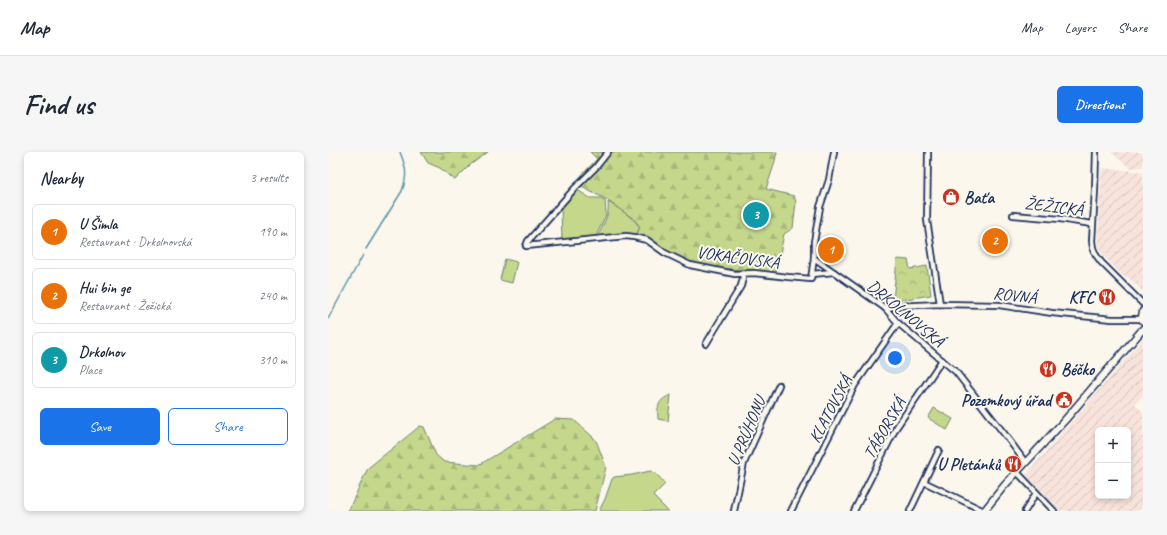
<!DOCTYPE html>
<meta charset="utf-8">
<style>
:root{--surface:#fff;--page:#f6f6f7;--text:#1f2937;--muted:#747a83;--line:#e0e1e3;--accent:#1a73e8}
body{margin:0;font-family:Caveat,sans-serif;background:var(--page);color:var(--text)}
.controls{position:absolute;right:12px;bottom:12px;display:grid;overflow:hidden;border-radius:6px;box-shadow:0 2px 6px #0003}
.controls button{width:36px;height:36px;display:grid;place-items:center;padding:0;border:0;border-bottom:1px solid var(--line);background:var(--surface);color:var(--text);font:20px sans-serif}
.you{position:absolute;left:567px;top:206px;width:14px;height:14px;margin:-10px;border:3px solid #fff;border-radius:50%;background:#1a73e8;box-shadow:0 0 0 6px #1a73e833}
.badge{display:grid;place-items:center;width:26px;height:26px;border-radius:50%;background:var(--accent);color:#fff;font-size:13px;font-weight:700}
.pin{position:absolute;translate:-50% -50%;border:2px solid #fff;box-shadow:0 1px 4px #0006}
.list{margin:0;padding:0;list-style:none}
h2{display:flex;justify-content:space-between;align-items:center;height:52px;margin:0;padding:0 16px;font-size:17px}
h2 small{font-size:13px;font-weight:400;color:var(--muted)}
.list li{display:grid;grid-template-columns:26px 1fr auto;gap:12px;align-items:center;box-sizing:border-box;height:56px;margin:0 8px 8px;padding:0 8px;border:1px solid var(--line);border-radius:6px}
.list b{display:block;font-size:15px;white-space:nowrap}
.list p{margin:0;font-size:13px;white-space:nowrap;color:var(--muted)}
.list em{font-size:13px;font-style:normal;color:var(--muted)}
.actions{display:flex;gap:8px;padding:12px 16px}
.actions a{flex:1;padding:9px 0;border:1px solid var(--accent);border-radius:6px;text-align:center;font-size:14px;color:var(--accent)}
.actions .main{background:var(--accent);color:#fff}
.map{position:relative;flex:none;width:815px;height:359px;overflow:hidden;border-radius:6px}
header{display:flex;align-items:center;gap:24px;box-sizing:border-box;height:56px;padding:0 20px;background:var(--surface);border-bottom:1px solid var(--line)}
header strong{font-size:19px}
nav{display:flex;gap:22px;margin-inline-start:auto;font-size:14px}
.intro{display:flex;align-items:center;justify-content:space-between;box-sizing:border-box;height:96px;padding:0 24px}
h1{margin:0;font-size:28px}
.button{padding:10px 18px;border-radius:6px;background:var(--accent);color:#fff;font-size:14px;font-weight:700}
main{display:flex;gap:24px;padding:0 24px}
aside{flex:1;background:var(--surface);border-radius:6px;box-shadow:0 2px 6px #0003}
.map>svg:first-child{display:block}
.industrial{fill:url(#industrial-furrows);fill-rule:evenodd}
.grass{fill:#c5d78b;stroke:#708374}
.forest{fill:url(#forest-firs);stroke:#708374}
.park{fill:url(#park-crowns);stroke:#708374}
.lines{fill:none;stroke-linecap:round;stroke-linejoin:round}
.stream{stroke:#5c94ad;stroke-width:1.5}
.street-casing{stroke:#1b2f5e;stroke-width:8}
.secondary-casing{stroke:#1b2f5e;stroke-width:9}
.street{stroke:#fbf7ec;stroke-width:4.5}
.secondary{stroke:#fbf7ec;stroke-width:6}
.labels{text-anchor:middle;stroke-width:4;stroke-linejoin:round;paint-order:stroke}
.poi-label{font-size:17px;font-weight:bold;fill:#1b2f5e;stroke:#fbf7ec;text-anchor:end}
.street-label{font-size:17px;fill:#1b2f5e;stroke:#fbf7ec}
</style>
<header>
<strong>Map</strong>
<nav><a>Map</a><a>Layers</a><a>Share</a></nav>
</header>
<div class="intro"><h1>Find us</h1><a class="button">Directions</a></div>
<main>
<aside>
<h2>Nearby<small>3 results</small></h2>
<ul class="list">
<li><span class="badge" style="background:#e8710a">1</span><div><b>U Šimla</b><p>Restaurant · Drkolnovská</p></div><em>190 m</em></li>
<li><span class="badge" style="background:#e8710a">2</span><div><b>Hui bin ge</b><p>Restaurant · Žežická</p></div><em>240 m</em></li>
<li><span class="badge" style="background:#0f9aa8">3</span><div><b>Drkolnov</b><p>Place</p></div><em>310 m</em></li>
</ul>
<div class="actions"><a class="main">Save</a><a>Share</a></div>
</aside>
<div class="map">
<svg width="815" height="359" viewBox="0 0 815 359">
<defs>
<pattern id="industrial-furrows" width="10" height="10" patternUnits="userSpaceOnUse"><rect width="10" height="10" fill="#f7e3db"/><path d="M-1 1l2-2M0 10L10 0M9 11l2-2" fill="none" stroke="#d3c3be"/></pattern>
<pattern id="forest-firs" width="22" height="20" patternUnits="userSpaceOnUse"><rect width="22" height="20" fill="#c5d78b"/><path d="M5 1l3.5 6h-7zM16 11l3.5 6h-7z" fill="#a9b97a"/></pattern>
<pattern id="park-crowns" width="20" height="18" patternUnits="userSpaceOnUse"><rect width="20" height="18" fill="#c5d78b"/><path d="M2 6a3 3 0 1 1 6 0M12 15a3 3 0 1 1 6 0" fill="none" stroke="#a9b97a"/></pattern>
</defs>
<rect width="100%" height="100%" fill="#fbf7ec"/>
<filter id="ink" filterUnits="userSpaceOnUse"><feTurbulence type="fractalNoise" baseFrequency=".025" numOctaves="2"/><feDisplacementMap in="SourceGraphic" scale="8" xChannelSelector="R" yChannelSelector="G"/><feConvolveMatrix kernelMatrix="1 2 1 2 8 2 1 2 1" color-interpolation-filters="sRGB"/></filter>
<g filter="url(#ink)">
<g class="industrial">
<path d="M783 0H815V15L802 16Z"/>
<path d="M774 16 815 20V140L801 126 794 123 775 103 771 96 770 77Z"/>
<path d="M815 187V243L807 252 815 260V358L814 359H732L698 323ZM770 278H800V344H770Z"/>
</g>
<g class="grass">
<path d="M251 39 262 46H273L277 48 278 63 267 86 234 90 233 56 245 41Z"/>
<path d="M280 50C292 57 303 64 312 75L308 84 269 86C274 74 282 64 280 50Z"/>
<path d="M177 107 189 110 184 131 172 128Z"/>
<path d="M343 243 340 269 330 267C329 254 330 248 343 243Z"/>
<path d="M606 256 625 267 619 278 600 266Z"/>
<path d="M322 319C329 321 332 326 337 332L325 344 340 359H294L290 358 289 359H271L277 347 284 327 286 325 304 323Z"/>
</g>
<g class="forest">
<path d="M93 0H160L142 13 127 28 112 16 100 11Z"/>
<path d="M262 0H449L446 13 438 37 466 44 468 50 465 76 456 82 448 121 424 118H414L378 115 349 105 322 89 314 86 309 82 312 75 306 67 297 61 276 46 257 37 249 28 269 7Z"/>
<path d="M227 267 246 268 266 286 269 291 278 315 267 359H20L40 316 92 274 96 275 108 303 116 310 151 313Z"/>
</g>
<path class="park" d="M569 107 580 108 582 117 599 114 603 143 565 149Z"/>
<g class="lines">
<g class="stream">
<path d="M38 97 74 39C80 23 78 15 72 0"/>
<path d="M0 167 35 103"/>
</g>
<defs>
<g id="street">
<path d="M280 0 268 15 247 36 200 89 198 94 298 84 306 85 319 88 337 101 362 113 407 122 426 121 460 125 483 127 486 106V90L492 55 501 28 506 0"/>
<path d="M600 0 599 68 612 152"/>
<path d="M768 0 767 38 764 89 765 96 768 103 773 110 815 152"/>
<path d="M685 63 732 67 764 72"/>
<path d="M486 106 557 156 570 171 628 220 678 284 697 310"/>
<path d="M484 122 506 120"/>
<path d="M557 156 569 154 612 152 671 153 724 161 784 167H814"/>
<path d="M378 192 413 134 415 126 414 122"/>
<path d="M688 319 726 359"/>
<path d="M596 330 656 359"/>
<path d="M406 359 416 311 451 233"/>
<path d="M463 359 527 233 570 171"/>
<path d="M526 359 568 276 614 208"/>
<path d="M582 359 611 298"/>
<path d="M697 359 708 341"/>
</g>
<g id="secondary">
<path d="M815 159 814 165 815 169"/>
<path d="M656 359 676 334 737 268 815 177"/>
</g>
</defs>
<use href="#street" class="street-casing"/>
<use href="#secondary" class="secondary-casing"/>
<use href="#street" class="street"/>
<use href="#secondary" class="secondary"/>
</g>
</g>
<defs>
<symbol id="shop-disc" viewBox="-11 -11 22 22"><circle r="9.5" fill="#c8321e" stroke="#fbf7ec"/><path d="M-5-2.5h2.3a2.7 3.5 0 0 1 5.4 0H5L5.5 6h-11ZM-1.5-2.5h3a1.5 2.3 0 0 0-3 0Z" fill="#fff"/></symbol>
<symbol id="restaurant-disc" viewBox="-11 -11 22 22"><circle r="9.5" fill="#c8321e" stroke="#fbf7ec"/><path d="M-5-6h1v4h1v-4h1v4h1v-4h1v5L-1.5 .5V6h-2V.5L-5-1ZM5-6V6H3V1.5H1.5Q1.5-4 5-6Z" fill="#fff"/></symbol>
<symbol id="civic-disc" viewBox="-11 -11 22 22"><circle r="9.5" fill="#c8321e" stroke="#fbf7ec"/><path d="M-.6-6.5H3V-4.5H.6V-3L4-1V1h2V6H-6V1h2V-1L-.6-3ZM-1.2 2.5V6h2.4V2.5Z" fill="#fff"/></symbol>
</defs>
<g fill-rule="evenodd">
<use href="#shop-disc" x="613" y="35" width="20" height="20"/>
<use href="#restaurant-disc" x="769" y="135" width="20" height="20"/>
<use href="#restaurant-disc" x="710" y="207" width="20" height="20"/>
<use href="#civic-disc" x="726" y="238" width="20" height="20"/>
<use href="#restaurant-disc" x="675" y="302" width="20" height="20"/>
</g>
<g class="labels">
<g class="poi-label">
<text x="636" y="51" text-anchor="start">Baťa</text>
<text x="766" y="151">KFC</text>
<text x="733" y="223" text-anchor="start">Béčko</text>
<text x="723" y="254">Pozemkový úřad</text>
<text x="672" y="318">U Pletánků</text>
</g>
<g class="street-label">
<text transform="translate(726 54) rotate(7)" y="6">ŽEŽICKÁ</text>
<text transform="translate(410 105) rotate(8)" y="6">VOKAČOVSKÁ</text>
<text transform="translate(687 143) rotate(7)" y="6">ROVNÁ</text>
<text transform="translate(578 161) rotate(40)" y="6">DRKOLNOVSKÁ</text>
<text transform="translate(502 257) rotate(-62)" y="6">KLATOVSKÁ</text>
<text transform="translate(556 276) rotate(-60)" y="6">TÁBORSKÁ</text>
<text transform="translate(418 279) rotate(-67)" y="6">U PRŮHONU</text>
</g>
</g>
</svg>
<div class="controls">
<button>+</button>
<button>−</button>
</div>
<div class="you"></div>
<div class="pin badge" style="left:503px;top:98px;background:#e8710a">1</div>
<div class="pin badge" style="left:667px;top:89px;background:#e8710a">2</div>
<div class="pin badge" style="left:428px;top:63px;background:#0f9aa8">3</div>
</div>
</main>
